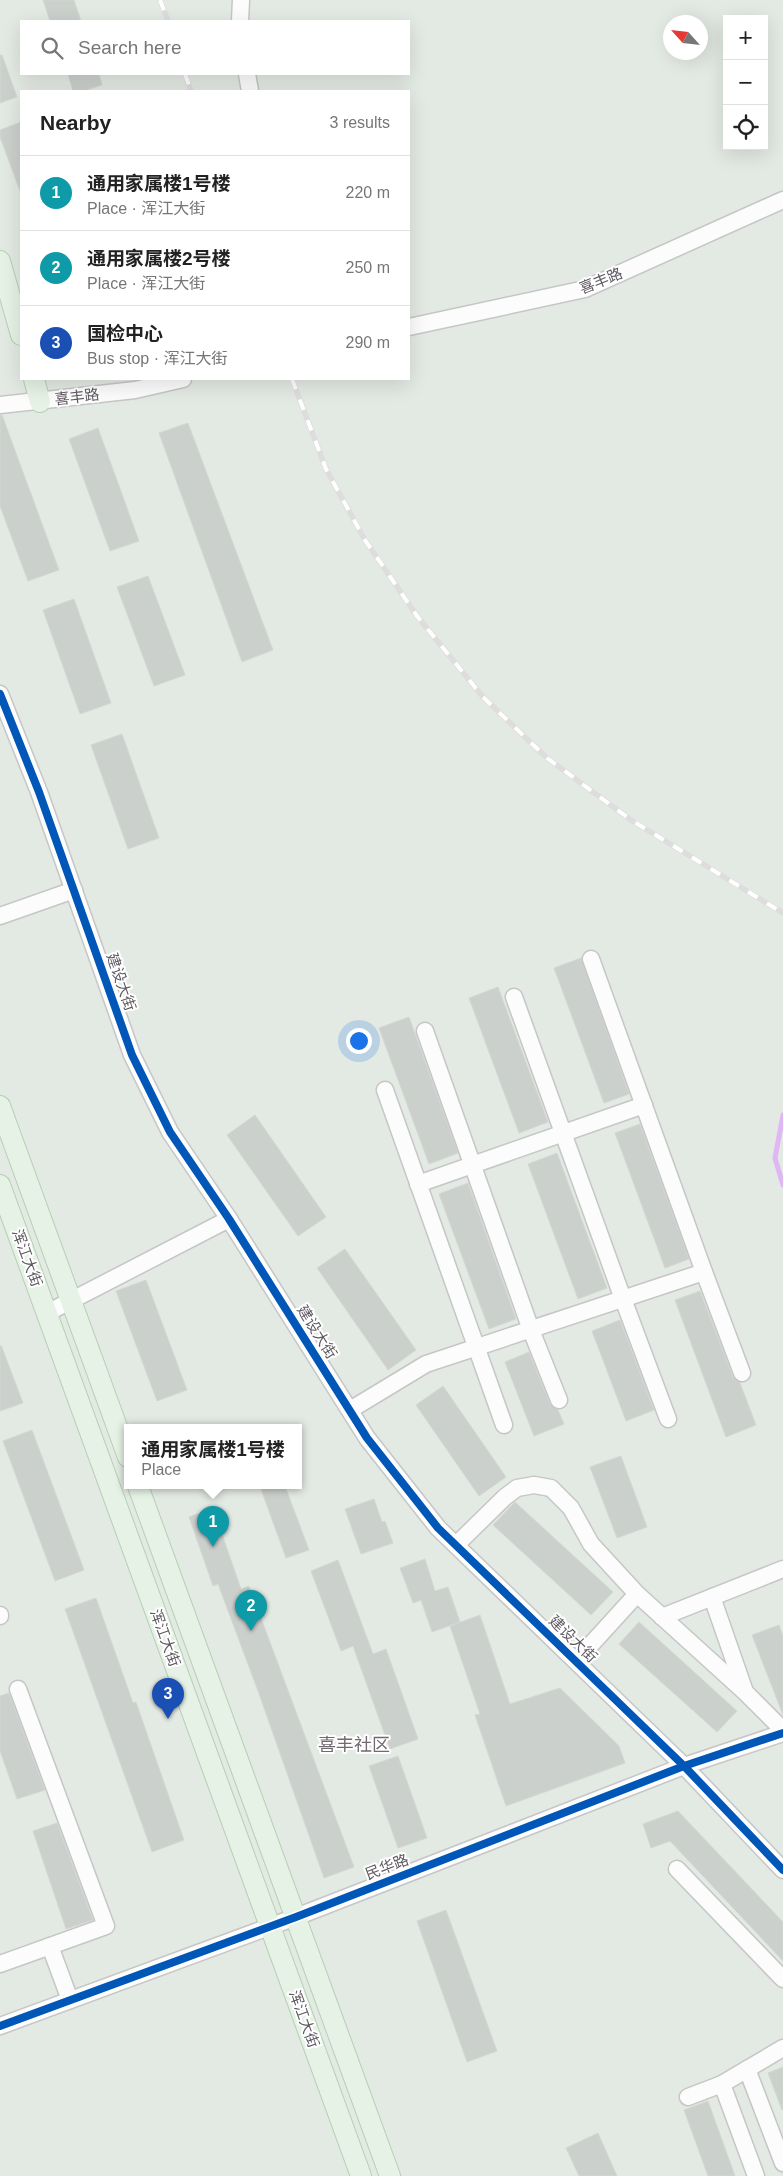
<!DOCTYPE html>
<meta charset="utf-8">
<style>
:root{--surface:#fff;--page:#f6f6f6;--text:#222;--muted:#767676;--line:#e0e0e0;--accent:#7c3aed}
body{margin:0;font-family:Arial,"Noto Sans SC",sans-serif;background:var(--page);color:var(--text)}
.controls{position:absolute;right:15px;top:15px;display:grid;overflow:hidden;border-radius:0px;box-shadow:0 5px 20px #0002}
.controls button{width:45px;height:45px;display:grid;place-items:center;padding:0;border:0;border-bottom:1px solid var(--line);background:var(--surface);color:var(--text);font:25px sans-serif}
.compass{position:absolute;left:663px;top:15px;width:45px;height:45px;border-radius:50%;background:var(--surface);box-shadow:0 5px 20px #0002;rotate:297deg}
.you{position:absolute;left:358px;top:1040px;width:18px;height:18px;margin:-12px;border:4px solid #fff;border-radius:50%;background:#1a73e8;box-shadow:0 0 0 8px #1a73e833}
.badge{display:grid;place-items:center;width:32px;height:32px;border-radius:50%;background:var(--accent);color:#fff;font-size:16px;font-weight:700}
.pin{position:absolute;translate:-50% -41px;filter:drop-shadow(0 1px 2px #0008)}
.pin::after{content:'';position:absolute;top:26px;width:18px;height:15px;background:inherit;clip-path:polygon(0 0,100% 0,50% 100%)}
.popup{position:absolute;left:124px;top:1424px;width:178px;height:65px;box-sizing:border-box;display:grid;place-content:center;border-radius:0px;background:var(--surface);filter:drop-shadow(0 1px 4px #0005);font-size:16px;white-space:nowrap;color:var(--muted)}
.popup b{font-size:19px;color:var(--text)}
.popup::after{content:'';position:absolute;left:50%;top:100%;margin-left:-10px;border:10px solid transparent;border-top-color:var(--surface)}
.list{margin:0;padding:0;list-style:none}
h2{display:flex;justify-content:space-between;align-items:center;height:65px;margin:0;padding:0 20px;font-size:21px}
h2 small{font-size:16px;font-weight:400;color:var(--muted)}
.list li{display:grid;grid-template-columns:32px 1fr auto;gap:15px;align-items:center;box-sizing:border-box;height:75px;padding:0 20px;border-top:1px solid var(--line)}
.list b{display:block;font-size:19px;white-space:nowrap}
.list p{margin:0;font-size:16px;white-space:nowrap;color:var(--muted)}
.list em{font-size:16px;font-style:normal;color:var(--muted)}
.icon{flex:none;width:28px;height:28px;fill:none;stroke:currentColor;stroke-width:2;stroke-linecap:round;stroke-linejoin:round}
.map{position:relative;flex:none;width:783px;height:2176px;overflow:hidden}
.search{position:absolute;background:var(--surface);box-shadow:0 5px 20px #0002;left:20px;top:20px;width:390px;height:55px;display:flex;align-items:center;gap:12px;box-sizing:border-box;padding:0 18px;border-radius:0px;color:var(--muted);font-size:19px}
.panel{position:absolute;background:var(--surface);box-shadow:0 5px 20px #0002;left:20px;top:90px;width:390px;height:290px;border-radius:0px}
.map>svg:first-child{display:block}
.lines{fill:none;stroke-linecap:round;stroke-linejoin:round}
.stream{stroke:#e0b6f4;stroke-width:5}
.building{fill:#ccd0cd;stroke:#d2d8d2}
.minor-casing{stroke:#c6c6c7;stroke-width:19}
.major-casing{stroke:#b3d1b1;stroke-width:22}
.minor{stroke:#fbfcfb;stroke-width:16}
.major{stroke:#e6f2e6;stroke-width:20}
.rail-casing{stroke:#ddd;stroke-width:5.5}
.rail{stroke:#fff;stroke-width:4;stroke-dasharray:11;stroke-linecap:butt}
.cycleway-casing{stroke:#fff;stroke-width:11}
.cycleway{stroke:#0057b8;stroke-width:8}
.labels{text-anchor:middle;stroke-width:4;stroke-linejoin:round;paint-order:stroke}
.street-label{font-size:15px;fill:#5f5961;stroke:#fff}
.quarter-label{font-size:18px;fill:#716a73;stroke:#fff}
</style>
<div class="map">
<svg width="783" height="2176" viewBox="0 0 783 2176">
<rect width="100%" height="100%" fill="#e3e9e3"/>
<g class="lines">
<path class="stream" d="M783 1115 775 1158 783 1185"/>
</g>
<g class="building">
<path d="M43 0H74L81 21H50Z"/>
<path d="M0 55H2L17 97 0 103Z"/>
<path d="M68 74H99L102 85 83 91H73Z"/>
<path d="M21 122V190L20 191 0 137V130Z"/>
<path d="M0 415H2L59 570 28 581 0 506Z"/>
<path d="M188 423 273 650 242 662 159 433Z"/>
<path d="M98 428 139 541 110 551 69 439Z"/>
<path d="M148 576 185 675 154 686 117 587Z"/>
<path d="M74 599 111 703 80 714 43 610Z"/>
<path d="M122 734 159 838 128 849 91 745Z"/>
<path d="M581 958 629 1094 604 1103 554 968Z"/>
<path d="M498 987 548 1122 519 1133 469 998Z"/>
<path d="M409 1017 458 1153 429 1164 379 1028Z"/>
<path d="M255 1115 326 1217 298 1236 227 1135Z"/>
<path d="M640 1124 689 1259 665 1268 615 1133Z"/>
<path d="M557 1153 607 1288 578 1299 528 1164Z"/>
<path d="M468 1183 516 1319 489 1329 439 1194Z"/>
<path d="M345 1249 416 1350 388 1370 317 1268Z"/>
<path d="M146 1280 187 1390 157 1401 116 1291Z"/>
<path d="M700 1291 733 1377 740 1383 756 1425 726 1437 675 1300Z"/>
<path d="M620 1320 654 1410 626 1421 592 1331Z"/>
<path d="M1 1345 23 1403 0 1411V1346Z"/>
<path d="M529 1352 550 1404 558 1410 564 1424 534 1436 505 1362Z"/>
<path d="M443 1386 506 1477 479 1496 416 1405Z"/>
<path d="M32 1430 84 1570 55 1581 3 1441Z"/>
<path d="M621 1456 647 1527 617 1538 590 1467Z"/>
<path d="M269 1486H285L309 1550 286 1558 261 1489Z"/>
<path d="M374 1499 382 1522 385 1521 393 1543 361 1554 345 1509Z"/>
<path d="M515 1502 613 1592 591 1615 493 1525Z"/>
<path d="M213 1508 241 1589 249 1586 354 1867 324 1878 258 1691 218 1584 213 1586 189 1517Z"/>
<path d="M425 1559 435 1591 448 1587 460 1622 432 1632 421 1600 413 1603 400 1568Z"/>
<path d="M338 1560 373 1654 386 1649 418 1739 390 1749 353 1646 341 1651 311 1571Z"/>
<path d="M96 1598 133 1703 136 1702 184 1840 152 1852 65 1609Z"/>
<path d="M480 1615 510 1704 560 1688 619 1746 625 1763 506 1806 475 1715 480 1714 450 1626Z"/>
<path d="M639 1622 737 1711 717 1732 619 1644Z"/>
<path d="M779 1625 783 1636V1715L752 1635Z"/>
<path d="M9 1693 45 1790 17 1799 0 1751V1696Z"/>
<path d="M398 1756 427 1838 398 1848 369 1766Z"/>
<path d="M678 1811 783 1922V1961L670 1841 651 1848 643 1824Z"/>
<path d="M57 1823 93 1920 66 1929 33 1831Z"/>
<path d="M446 1910 497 2051 467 2062 417 1921Z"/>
<path d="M783 2067V2109L782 2110 768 2073Z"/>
<path d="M708 2101 735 2176H708L684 2110Z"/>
<path d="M598 2133 617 2176H579L566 2148Z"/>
</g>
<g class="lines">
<defs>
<g id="minor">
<path d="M240 21 241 0"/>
<path d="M247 74 250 91"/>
<path d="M409 327 585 289 783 200"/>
<path d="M0 405 135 390 183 379"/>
<path d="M0 694 39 792 132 1055 170 1132 229 1219 367 1438 438 1528 684 1766 783 1870"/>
<path d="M0 916 74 890"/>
<path d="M591 959 704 1272 742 1373"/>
<path d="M514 997 623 1299 668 1419"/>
<path d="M425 1031 531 1330 559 1400"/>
<path d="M385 1090 504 1425"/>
<path d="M418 1184 644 1105"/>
<path d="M47 1313 229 1219"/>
<path d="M350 1410 426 1364 704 1272"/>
<path d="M456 1545 505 1497 517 1488 534 1485 551 1488 571 1508 591 1544 637 1594 745 1692 783 1730"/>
<path d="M712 1597 744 1689"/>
<path d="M0 1615V1616"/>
<path d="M662 1617 783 1569"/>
<path d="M576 1661 637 1594"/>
<path d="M677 1869 783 1979"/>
<path d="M50 1946 70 2000"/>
<path d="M0 1964 106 1926 18 1689"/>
<path d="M0 2026 296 1917 684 1766 783 1733"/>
<path d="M747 2069 783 2163"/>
<path d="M722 2084 756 2176"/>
<path d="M688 2097 722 2084 783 2048"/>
</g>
<g id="major">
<path d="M0 261 21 335"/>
<path d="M34 379 40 402"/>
<path d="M0 1106 128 1457"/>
<path d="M0 1185 361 2176"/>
<path d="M138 1486 390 2176"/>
</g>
</defs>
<use href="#minor" class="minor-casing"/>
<use href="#major" class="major-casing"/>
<use href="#minor" class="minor"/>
<use href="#major" class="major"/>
<defs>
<g id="rail">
<path d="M160 0 168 21"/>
<path d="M185 74 191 91"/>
<path d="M292 379 326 469 365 540 417 616 483 697 547 758 631 820 783 913"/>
</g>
</defs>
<use href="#rail" class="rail-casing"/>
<use href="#rail" class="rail"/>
<defs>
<g id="cycleway">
<path d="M0 694 39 792 132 1055 170 1132 229 1219 367 1438 438 1528 684 1766 783 1870"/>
<path d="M0 2026 296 1917 684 1766 783 1733"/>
</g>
</defs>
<use href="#cycleway" class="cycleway-casing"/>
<use href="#cycleway" class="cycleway"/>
</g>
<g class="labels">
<g class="street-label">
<text transform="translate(601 281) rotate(-22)" y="5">喜丰路</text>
<text transform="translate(77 397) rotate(-7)" y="5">喜丰路</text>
<text transform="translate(121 982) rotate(71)" y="5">建设大街</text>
<text transform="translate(27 1258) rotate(70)" y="5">浑江大街</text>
<text transform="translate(317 1332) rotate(58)" y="5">建设大街</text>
<text transform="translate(165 1638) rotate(70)" y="5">浑江大街</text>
<text transform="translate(573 1639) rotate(44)" y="5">建设大街</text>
<text transform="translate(387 1867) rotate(-21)" y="5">民华路</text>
<text transform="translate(304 2019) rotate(70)" y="5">浑江大街</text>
</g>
<g class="quarter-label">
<text x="354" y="1751">喜丰社区</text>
</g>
</g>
</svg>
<div class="controls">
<button>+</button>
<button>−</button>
<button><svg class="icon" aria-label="locate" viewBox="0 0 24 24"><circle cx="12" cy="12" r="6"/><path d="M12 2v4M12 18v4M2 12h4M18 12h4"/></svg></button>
</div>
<svg class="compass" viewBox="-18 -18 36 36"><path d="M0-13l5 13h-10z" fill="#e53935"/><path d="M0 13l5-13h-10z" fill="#767676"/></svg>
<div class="you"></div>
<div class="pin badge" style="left:213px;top:1547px;background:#0f9aa8">1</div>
<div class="popup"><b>通用家属楼1号楼</b>Place</div>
<div class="pin badge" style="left:251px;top:1631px;background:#0f9aa8">2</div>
<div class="pin badge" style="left:168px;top:1719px;background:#1a4fb4">3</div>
<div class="search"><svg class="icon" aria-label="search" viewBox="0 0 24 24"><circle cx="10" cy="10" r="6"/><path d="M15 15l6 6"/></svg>Search here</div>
<section class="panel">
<h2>Nearby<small>3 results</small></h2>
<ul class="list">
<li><span class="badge" style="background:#0f9aa8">1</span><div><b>通用家属楼1号楼</b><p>Place · 浑江大街</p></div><em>220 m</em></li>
<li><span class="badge" style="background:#0f9aa8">2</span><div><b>通用家属楼2号楼</b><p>Place · 浑江大街</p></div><em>250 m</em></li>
<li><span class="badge" style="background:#1a4fb4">3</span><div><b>国检中心</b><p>Bus stop · 浑江大街</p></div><em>290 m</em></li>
</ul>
</section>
</div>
